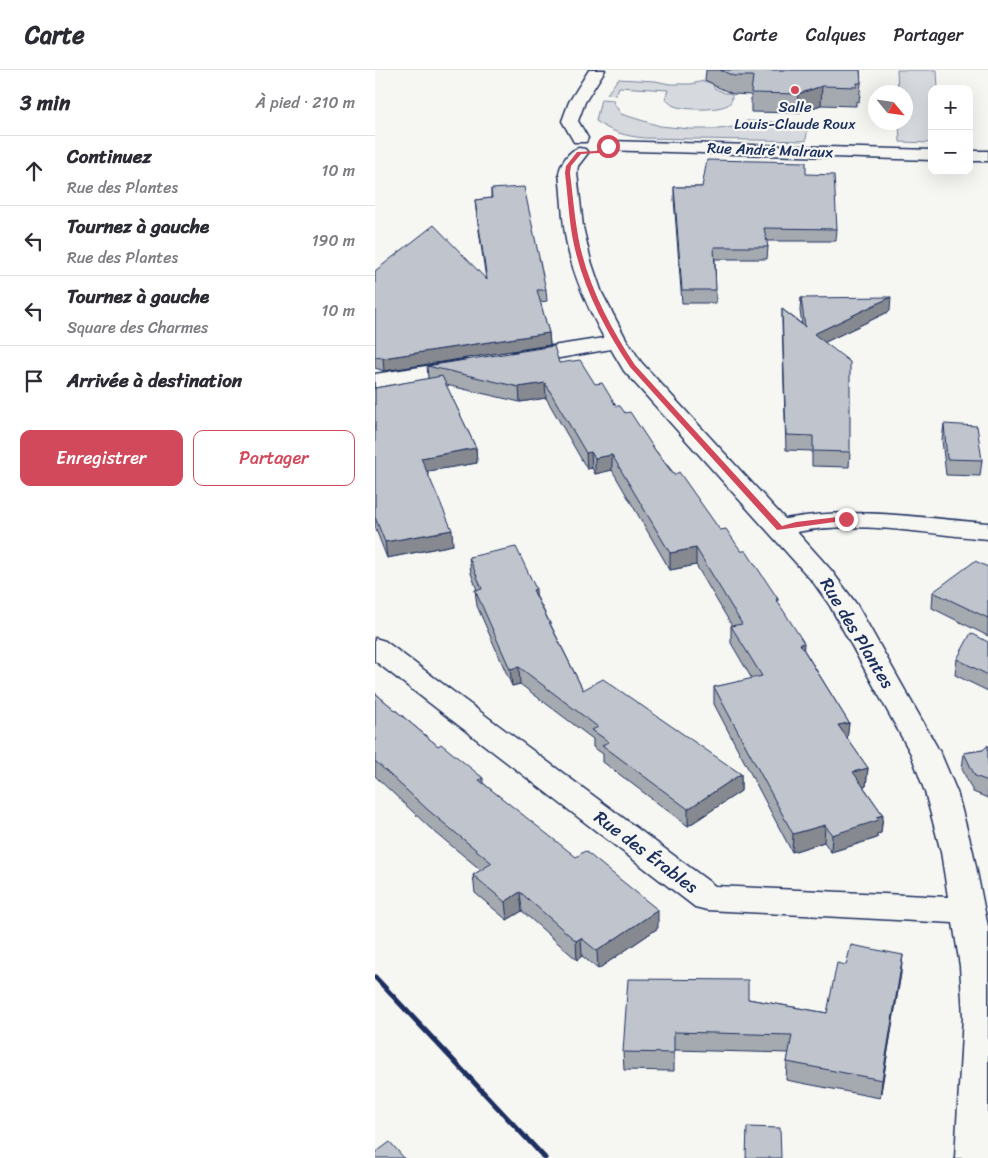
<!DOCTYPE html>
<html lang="fr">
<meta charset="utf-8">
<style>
:root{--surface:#fff;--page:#f2f2f3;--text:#2b2b33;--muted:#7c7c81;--line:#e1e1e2;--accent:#d1495b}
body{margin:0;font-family:Sriracha,sans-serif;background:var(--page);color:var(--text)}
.controls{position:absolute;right:15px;top:15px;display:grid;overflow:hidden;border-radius:10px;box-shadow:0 5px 20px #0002}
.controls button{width:45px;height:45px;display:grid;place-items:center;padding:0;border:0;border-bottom:1px solid var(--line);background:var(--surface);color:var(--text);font:25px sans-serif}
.compass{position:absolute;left:493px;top:15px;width:45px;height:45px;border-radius:50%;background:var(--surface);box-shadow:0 5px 20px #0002;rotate:119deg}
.stop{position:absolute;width:15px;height:15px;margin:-11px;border:4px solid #d1495b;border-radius:50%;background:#fff}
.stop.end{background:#d1495b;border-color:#fff;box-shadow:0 1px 5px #0008}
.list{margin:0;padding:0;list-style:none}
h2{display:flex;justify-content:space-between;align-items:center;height:65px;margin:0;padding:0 20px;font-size:21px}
h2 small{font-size:16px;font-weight:400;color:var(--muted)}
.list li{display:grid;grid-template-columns:32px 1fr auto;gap:15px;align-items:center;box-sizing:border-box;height:70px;padding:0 20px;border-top:1px solid var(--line)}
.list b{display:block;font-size:19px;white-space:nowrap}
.list p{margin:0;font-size:16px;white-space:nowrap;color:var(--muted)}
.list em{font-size:16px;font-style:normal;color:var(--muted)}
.actions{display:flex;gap:10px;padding:15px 20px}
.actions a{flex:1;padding:11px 0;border:1px solid var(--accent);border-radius:10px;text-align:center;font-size:18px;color:var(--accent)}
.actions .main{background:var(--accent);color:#fff}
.icon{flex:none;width:28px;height:28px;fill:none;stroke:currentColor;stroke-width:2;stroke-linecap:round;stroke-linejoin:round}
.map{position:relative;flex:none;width:613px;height:1088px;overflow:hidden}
header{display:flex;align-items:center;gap:30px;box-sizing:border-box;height:70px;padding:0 25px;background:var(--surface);border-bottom:1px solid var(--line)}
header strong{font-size:24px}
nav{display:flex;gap:28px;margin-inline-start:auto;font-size:18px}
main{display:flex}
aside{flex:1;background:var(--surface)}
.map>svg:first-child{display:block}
.green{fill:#d6d9dd;stroke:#78849e}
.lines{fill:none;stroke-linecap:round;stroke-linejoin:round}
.minor-casing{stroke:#1b2f5e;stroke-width:3}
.minor{fill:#f6f6f2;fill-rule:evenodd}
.rail{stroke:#1b2f5e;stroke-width:5}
.wall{fill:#a5a9b0;stroke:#1b2f5e}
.shaded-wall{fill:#868990;stroke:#1b2f5e}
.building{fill:#c0c4cd;stroke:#1b2f5e}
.route{fill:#d1495b}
.poi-dot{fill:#d1495b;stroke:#f6f6f2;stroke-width:2}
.labels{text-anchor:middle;stroke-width:4.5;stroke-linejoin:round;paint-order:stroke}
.far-poi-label{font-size:15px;fill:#1b2f5e;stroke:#f6f6f2}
.far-street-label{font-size:15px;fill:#1b2f5e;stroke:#f6f6f2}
.street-label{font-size:18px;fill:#1b2f5e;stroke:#f6f6f2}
</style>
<header>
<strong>Carte</strong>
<nav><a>Carte</a><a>Calques</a><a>Partager</a></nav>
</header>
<main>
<aside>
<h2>3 min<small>À pied · 210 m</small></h2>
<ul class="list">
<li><svg class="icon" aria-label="ahead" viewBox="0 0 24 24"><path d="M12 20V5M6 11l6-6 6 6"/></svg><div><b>Continuez</b><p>Rue des Plantes</p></div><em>10 m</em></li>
<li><svg class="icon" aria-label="left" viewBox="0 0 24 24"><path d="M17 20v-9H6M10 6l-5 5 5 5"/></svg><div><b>Tournez à gauche</b><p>Rue des Plantes</p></div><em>190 m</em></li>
<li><svg class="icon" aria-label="left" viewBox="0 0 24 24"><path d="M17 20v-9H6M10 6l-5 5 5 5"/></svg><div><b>Tournez à gauche</b><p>Square des Charmes</p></div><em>10 m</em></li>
<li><svg class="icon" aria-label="arrive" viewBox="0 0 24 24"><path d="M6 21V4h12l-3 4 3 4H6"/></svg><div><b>Arrivée à destination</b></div></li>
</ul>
<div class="actions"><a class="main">Enregistrer</a><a>Partager</a></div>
</aside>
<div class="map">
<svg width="613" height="1088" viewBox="0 0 613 1088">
<rect width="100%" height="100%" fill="#f6f6f2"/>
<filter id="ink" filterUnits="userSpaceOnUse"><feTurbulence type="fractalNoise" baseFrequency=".02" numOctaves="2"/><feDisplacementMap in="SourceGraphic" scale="10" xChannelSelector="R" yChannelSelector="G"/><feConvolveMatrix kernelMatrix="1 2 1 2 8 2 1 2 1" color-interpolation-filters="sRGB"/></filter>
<g filter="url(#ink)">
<g class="green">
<path d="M522 0H562L563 19H557V73L525 72 524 53 530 52V22H523Z"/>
<path d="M243 9 280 11 295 14H316L329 11 339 14V18L350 23H357C357 27 357 32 354 34 345 41 309 40 299 36 296 35 293 31 290 29L293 20 244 17 241 25 232 24Z"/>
<path d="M226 29 239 30 238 32 246 44 285 56 315 59H344L359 57 372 51 433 54 431 71 269 68C250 66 236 62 221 51Z"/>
</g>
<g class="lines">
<defs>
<g id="minor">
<path d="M214 0H230L210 32 203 51 213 68 211 72H199L187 51 194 32Z"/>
<path d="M233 71 557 80V90L227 80 224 76 227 72Z"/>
<path d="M204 78 210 79 213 83 203 96 202 103 208 157 216 191 227 223 250 267 266 292 410 449C477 436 545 448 613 453V469C550 464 484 450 422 462L456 500 482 535 566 684 582 722 598 782 613 857V1088H580L588 946 585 896 578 853 332 840 320 837 0 591V568L10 571 340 816 573 827 566 782 550 722 536 684 455 536 438 512 249 301 236 279 145 295 137 293 134 288 137 283 145 281 229 268C213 238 199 208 192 175 187 152 187 127 184 103 186 93 194 80 204 78Z"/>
<rect x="594" y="81" width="19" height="10"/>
<path d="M90 290 98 292 101 297 98 302 0 318V304Z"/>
</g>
</defs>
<use href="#minor" class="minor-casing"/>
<use href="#minor" class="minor"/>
<path class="rail" d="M0 907 170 1088"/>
</g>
<g class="wall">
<path d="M331 0H485L486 13 484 32 481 31V36L446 35 422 43 376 42V25L358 24 338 15V14L330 10Z"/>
<path d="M431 104 462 159 461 171H391L393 177 392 189H340L341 233H307L299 129V117H327Z"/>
<path d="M116 119 171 220 172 231 165 232 174 263 175 275 9 301 0 298V201L111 209 101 140 100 130 116 128Z"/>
<path d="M426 228 515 241 450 272 475 382 474 397 437 396V381L411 380 407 253V239L427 254 425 241Z"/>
<path d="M184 293 220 314 241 336 250 343 345 460 366 481 403 529V532L429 580 474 653 472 668 493 698 491 716H488L508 745 506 763 502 764V768L456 782 449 772 417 782 339 634V617L377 609 356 573V556H357L321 495 295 500 237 400 220 404 217 398 212 399 171 328 145 332 71 315 101 378 102 393 52 401 78 475 12 488 0 457V318L53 309 52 296Z"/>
<path d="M569 354 607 390 605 406 571 405 567 370Z"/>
<path d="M94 487 162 527 208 620 366 704V721L313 756 228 692V684L218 677V669L145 614 137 616 102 536 100 520H102L96 503Z"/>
<path d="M613 497V566L557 538 558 522Z"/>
<path d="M613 572V621L580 605 582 589Z"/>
<path d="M0 623 63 676 108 708V713L283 858 223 899 207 886 202 890 147 841 132 850 100 823 98 805 106 800 55 758 0 706Z"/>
<path d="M613 675V728L598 722 587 699 589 683 608 680Z"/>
<path d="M526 903 505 1028 411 1010 412 992 414 983 299 980V1001L249 1000 248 982 373 929 452 943Z"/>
</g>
<g class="shaded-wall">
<path d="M447 16 446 35 422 43 423 24Z"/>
<path d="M516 227 515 241 438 278 439 264Z"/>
<path d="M174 263 175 275 9 301 8 288Z"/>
<path d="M170 313 171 328 145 332 144 317Z"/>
<path d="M101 378 102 393 48 402 46 388Z"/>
<path d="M216 382 217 398 212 399 211 383Z"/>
<path d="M237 385V400L220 404V388Z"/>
<path d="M77 460 78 475 12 488 10 472Z"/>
<path d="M321 478V495L295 500V483Z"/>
<path d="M161 519 162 536 158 520Z"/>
<path d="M429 573 428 590 425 574Z"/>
<path d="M144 597 145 614 137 616 135 599Z"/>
<path d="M474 653 472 670 463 655Z"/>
<path d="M493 698 491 716 477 720 478 702Z"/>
<path d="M366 704V721L313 756V739Z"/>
<path d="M508 745 506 763 502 764V768L456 782 457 765Z"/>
<path d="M450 755 449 772 417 782 418 764Z"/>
<path d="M145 822 147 841 132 850 130 832Z"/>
<path d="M283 840V858L223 899 222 881Z"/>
<path d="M206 868 207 886 202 890 201 871Z"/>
<path d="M528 885 526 903 505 1028 507 1010Z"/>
</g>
<g class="building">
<path d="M345 0H485L486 13H482V17L447 16 423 24 376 23 378 6H359Z"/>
<path d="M332 90 431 92V104L459 105 462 159 389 158 393 177H339L341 220H307L299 117H327Z"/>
<path d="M149 117 171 220H162L174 263 8 288 0 287V201L59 155 112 210 100 130 117 128 116 119Z"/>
<path d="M516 227 439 264 475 292V382L438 381V366L411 365 407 239 430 257 426 228Z"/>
<path d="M179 276 184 293 205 290 220 314 227 313 241 336H245L250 343 255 342 280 380 299 405 304 402 345 460 351 459 366 481H371L403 529H401L429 573 425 574 474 653 463 655 493 698 478 702 508 745 501 747 504 750 457 765 450 755 418 764 339 617 387 606 356 556 367 554 321 478 295 483 237 385 220 388 216 382 211 383 170 313 144 317 52 296Z"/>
<path d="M67 306 101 378 46 388 77 460 10 472 0 447V318Z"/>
<path d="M569 354 602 356 607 390 572 389Z"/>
<path d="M141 477 161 519 158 520 208 620 228 609 366 704 313 739 227 675 234 672 217 660 223 657 144 597 135 599 100 520 107 519 94 487Z"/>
<path d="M600 491 613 497V548L558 522Z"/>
<path d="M596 563 613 572V605L582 589Z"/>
<path d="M0 623 63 676 66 674 108 708 104 710 201 787 210 781 283 840 222 881 206 868 201 871 145 822 130 832 98 805 117 793 53 740 0 691Z"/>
<path d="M613 675V711L600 706 589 683 608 680Z"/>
<path d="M476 875 528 885 507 1010 412 992 417 965 299 962V983L248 982 253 909 373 910V929L452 943 462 893 471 895Z"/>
<path d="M372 1057 405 1058 406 1088H371Z"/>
<path d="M15 1072 29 1088H0V1083Z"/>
</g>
</g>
<path class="route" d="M233 74 235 77 224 83 206 84 196 96 195 103C198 127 200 152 205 176 215 219 235 257 260 295L407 456 421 452 471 446 474 447V450L402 460 255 297C230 259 209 220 199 175 194 152 193 127 190 103L191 96 202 82 221 81Z"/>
<circle class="poi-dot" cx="420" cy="20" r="5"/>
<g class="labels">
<g class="far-poi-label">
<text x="420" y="42">Salle<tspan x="420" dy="17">Louis-Claude Roux</tspan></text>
</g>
<g class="far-street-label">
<text transform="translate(395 80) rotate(2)" y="5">Rue André Malraux</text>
</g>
<g class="street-label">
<text transform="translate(482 563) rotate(59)" y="6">Rue des Plantes</text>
<text transform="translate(271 782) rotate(37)" y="6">Rue des Érables</text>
</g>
</g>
</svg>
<div class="controls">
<button>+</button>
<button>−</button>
</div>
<svg class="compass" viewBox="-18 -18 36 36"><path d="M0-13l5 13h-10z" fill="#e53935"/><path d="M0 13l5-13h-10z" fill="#7c7c81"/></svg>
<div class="stop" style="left:233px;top:76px"></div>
<div class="stop end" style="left:471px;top:449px"></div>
</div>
</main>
